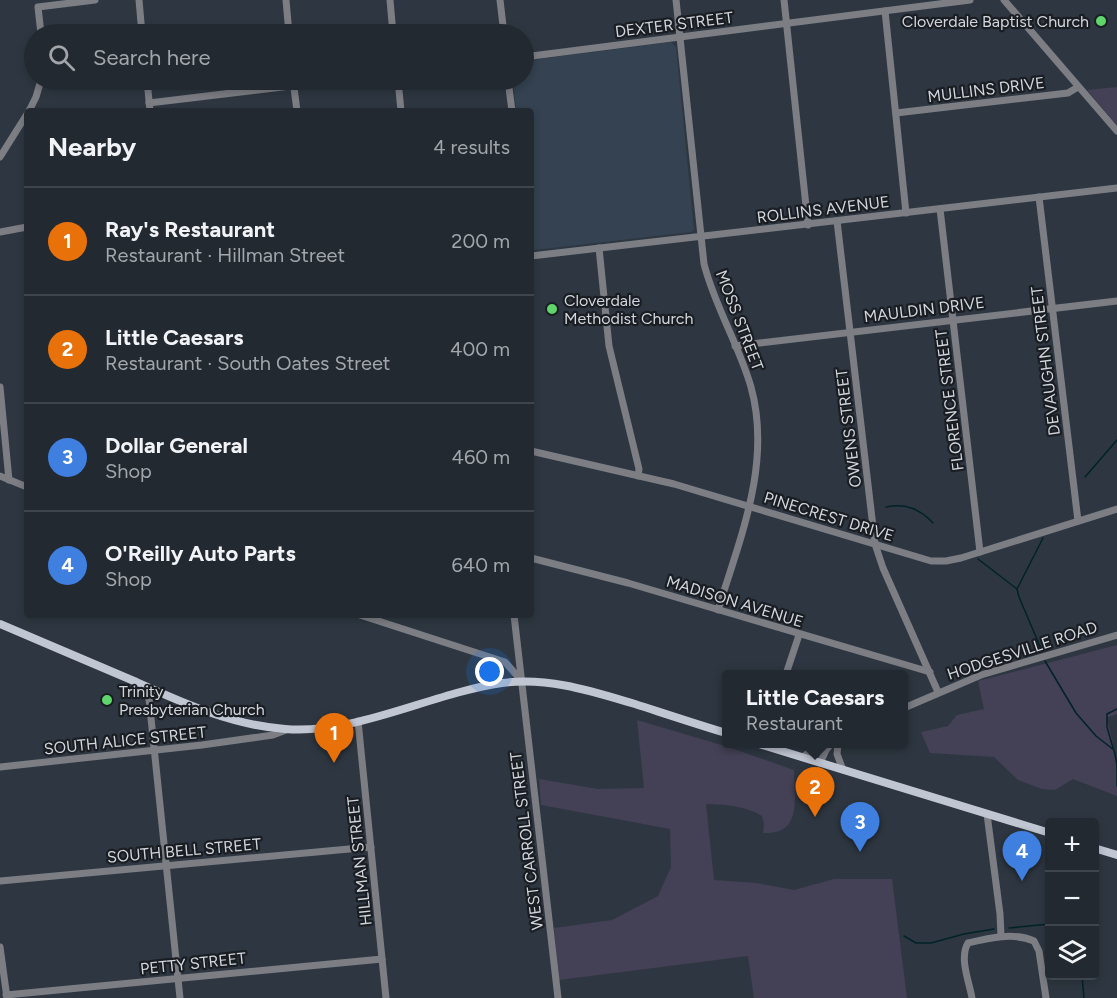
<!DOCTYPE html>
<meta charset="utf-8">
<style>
:root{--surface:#222931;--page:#2e353d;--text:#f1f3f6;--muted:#a2a6ab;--line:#3f454d;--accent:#5fd56b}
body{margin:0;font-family:Figtree,sans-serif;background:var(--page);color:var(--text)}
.controls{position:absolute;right:18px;bottom:18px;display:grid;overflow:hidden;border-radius:6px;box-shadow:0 3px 9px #0003}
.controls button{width:54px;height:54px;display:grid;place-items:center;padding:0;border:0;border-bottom:2px solid var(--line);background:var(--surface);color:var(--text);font:30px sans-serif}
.you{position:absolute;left:490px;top:672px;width:21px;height:21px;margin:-15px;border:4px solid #fff;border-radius:50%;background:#1a73e8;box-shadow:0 0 0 9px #1a73e833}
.badge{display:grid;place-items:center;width:39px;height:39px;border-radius:50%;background:var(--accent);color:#fff;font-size:20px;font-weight:700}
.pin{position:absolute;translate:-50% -50px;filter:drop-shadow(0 2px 3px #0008)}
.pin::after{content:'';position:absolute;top:32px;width:21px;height:18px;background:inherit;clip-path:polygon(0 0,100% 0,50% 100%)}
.popup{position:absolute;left:722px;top:670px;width:186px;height:78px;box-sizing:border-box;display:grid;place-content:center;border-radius:6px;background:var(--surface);filter:drop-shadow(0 2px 4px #0005);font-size:20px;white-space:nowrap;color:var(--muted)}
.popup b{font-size:22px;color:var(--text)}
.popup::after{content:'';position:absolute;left:50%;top:100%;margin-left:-12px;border:12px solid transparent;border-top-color:var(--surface)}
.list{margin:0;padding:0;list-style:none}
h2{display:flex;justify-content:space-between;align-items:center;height:78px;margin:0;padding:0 24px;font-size:26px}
h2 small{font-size:20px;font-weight:400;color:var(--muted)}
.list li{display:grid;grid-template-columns:39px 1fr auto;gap:18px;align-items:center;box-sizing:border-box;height:108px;padding:0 24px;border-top:2px solid var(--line)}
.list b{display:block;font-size:22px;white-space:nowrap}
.list p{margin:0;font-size:20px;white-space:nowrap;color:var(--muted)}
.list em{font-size:20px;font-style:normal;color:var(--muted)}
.icon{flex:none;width:33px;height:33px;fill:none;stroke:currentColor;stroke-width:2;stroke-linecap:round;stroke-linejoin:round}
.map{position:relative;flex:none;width:1117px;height:998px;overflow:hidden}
.search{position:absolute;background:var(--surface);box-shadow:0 3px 9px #0003;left:24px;top:24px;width:510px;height:66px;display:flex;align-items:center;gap:15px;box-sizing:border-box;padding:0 21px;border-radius:33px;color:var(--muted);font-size:22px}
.panel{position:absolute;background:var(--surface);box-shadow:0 3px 9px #0003;left:24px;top:108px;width:510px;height:510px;border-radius:6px}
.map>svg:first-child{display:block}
.built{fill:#344251}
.green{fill:#444055}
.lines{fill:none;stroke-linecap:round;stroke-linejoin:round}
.stream{stroke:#002328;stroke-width:1.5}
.minor{stroke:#7c7e84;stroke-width:7}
.major{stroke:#c1c6d3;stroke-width:8}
.poi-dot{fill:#5fd56b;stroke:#1a1e23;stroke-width:2}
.labels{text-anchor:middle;stroke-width:4.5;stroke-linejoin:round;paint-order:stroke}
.poi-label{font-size:16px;fill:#d0d6dc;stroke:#1a1e23;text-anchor:start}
.street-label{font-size:16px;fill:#d0d6dc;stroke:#1a1e23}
</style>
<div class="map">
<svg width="1117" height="998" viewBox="0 0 1117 998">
<rect width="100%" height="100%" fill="#2e3741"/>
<path class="built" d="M671 42 676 47 694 230 691 232 534 250 531 249V111H516L513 80H524V61Z"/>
<g class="green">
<path d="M1117 87V125L1087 90Z"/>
<path d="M1117 645V714L1106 718C1115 744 1117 768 1117 796L1073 779 1055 790 1042 789 1018 780 994 757 930 753 921 732 948 726 957 715 984 709 978 681Z"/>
<path d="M637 720 728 747 794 770C794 798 803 835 763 833L764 824 762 816C744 805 726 805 706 804L714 880 757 883 794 890 834 879H892L907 998H754L748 956 559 980 554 928 612 920 658 896 671 867 670 829 541 805 539 779 598 789 644 788Z"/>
</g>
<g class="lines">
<g class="stream">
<path d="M1085 477 1117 440"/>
<path d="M886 507C906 503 920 509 933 523"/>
<path d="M978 559 1017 589"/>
<path d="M1042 651 1019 597 1017 589 1043 538"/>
<path d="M1045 661 1076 713 1096 736 1114 750 1117 764V786"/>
<path d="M1113 748 1107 727V714L1117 709"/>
<path d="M1009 928 1050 924"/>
<path d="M904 936 916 943H931L964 934 994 929"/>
<path d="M1082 976 1084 998"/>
</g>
<g class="minor">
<path d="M139 0 142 34"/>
<path d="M286 0 289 34"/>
<path d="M390 0 393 34"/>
<path d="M500 0 504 34"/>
<path d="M676 0 704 264C715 307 739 345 751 387 772 463 740 538 718 610"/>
<path d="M784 0 808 225"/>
<path d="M1004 0 1117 131"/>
<path d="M885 11 906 213"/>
<path d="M41 34 38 7 95 0"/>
<path d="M524 57 970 0"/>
<path d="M147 80 150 111"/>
<path d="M293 80 297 111"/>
<path d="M398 80 401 111"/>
<path d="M508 80 512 111"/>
<path d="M149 103 340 80"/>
<path d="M29 111 36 97 41 80"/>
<path d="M896 113 1068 93 1078 87"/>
<path d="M0 157 27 114"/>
<path d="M1039 197 1078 521"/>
<path d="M940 209 980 552"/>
<path d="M837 221 875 544 883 568 938 692"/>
<path d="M0 232 27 227"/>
<path d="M599 248 609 346 639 469 638 476"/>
<path d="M531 256 1117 188"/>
<path d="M735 346 1117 301"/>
<path d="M0 387 9 480"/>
<path d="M531 451 674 484 931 561H946L961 558 1117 509"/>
<path d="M0 476 27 487"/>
<path d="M531 558 628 583 930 672"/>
<path d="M360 615 505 662 520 679"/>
<path d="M514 615 558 998"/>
<path d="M786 674 799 635"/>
<path d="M151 689 149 699 180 998"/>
<path d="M904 708 981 675 1117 635"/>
<path d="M358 721 386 998"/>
<path d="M838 744 837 754 843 770"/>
<path d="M803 757 813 749 825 744"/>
<path d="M820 763 826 750 831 744"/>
<path d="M0 767 202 745 273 735 286 730"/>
<path d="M987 814 1000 914 1001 936"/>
<path d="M0 881 371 847"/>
<path d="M0 947 7 998"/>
<path d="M6 995 382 959"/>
<path d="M972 998C969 981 959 958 968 943 989 938 1014 932 1034 941L1039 951 1046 998"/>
</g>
<g class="major">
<path d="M0 624C45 643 89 662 134 681 183 703 231 725 285 729 356 735 432 693 502 683 549 677 591 691 635 704 666 714 696 724 726 733"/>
<path d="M759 744 1050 833"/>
<path d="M1094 848 1117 855"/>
</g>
</g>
<g class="poi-dot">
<circle cx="1101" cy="21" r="6"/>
<circle cx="552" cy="309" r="6"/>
<circle cx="107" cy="700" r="6"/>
</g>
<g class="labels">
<g class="poi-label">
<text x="1089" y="27" text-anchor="end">Cloverdale Baptist Church</text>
<text x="564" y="306">Cloverdale<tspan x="564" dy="18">Methodist Church</tspan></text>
<text x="119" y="697">Trinity<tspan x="119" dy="18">Presbyterian Church</tspan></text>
</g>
<g class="street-label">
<text transform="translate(674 24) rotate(-7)" y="6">DEXTER STREET</text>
<text transform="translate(986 89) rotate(-7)" y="6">MULLINS DRIVE</text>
<text transform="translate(823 209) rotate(-7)" y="6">ROLLINS AVENUE</text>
<text transform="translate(924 309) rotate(-7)" y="6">MAULDIN DRIVE</text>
<text transform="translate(740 320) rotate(69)" y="6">MOSS STREET</text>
<text transform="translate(1045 361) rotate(-97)" y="6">DEVAUGHN STREET</text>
<text transform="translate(949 400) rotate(-97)" y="6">FLORENCE STREET</text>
<text transform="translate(848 428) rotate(-97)" y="6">OWENS STREET</text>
<text transform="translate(829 516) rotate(17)" y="6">PINECREST DRIVE</text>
<text transform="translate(735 601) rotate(17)" y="6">MADISON AVENUE</text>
<text transform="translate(1022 650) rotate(-18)" y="6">HODGESVILLE ROAD</text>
<text transform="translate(125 740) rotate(-6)" y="6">SOUTH ALICE STREET</text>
<text transform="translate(526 841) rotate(-97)" y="6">WEST CARROLL STREET</text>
<text transform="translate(184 850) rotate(-5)" y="6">SOUTH BELL STREET</text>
<text transform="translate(359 861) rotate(-96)" y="6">HILLMAN STREET</text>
<text transform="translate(193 963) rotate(-6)" y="6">PETTY STREET</text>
</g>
</g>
</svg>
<div class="controls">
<button>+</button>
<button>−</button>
<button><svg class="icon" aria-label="layers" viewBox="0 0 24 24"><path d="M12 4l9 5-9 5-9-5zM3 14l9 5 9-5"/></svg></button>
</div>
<div class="you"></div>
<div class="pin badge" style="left:334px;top:763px;background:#e8710a">1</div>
<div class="pin badge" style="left:815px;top:817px;background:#e8710a">2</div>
<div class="popup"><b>Little Caesars</b>Restaurant</div>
<div class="pin badge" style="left:860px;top:852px;background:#3f7fe0">3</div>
<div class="pin badge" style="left:1022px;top:881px;background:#3f7fe0">4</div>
<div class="search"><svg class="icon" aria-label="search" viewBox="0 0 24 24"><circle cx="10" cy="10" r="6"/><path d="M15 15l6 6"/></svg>Search here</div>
<section class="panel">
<h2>Nearby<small>4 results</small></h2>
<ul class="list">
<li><span class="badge" style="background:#e8710a">1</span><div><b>Ray's Restaurant</b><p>Restaurant · Hillman Street</p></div><em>200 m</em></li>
<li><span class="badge" style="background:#e8710a">2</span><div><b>Little Caesars</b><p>Restaurant · South Oates Street</p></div><em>400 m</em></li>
<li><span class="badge" style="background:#3f7fe0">3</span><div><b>Dollar General</b><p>Shop</p></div><em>460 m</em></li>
<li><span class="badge" style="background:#3f7fe0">4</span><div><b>O'Reilly Auto Parts</b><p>Shop</p></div><em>640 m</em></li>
</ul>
</section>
</div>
